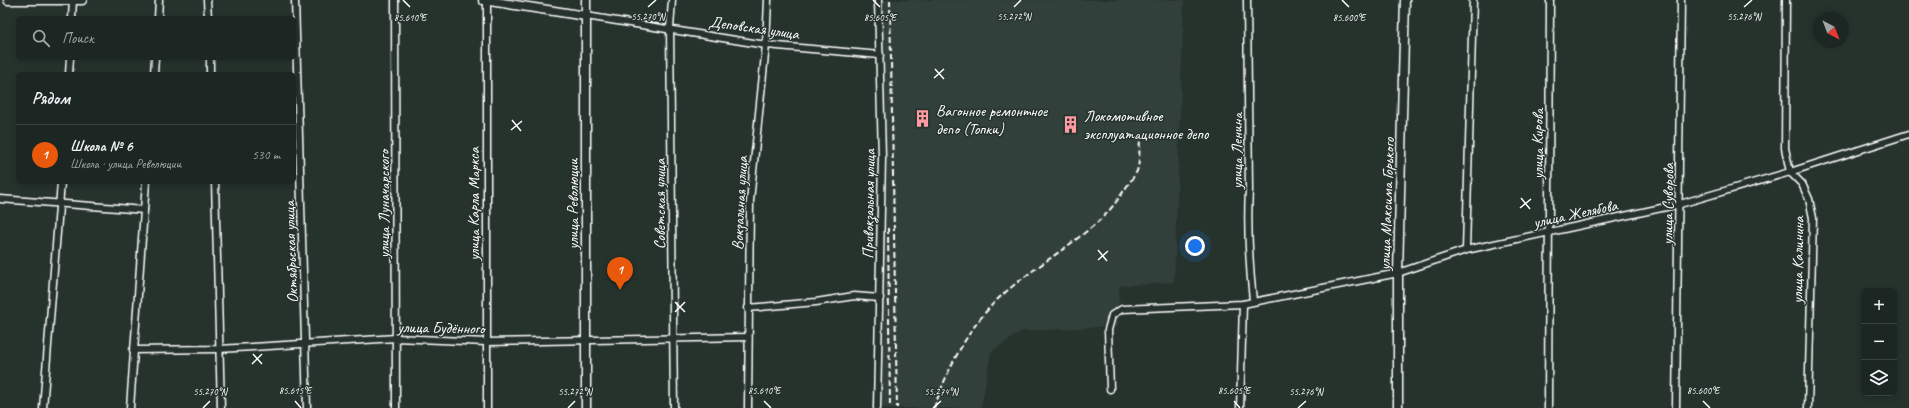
<!DOCTYPE html>
<html lang="ru">
<meta charset="utf-8">
<style>
:root{--surface:#1c2622;--page:#29322f;--text:#f1f3f6;--muted:#a0a5a5;--line:#3a4340;--accent:#ea580c}
body{margin:0;font-family:Caveat,sans-serif;background:var(--page);color:var(--text)}
.controls{position:absolute;right:12px;bottom:12px;display:grid;overflow:hidden;border-radius:6px;box-shadow:0 2px 6px #0003}
.controls button{width:36px;height:36px;display:grid;place-items:center;padding:0;border:0;border-bottom:1px solid var(--line);background:var(--surface);color:var(--text);font:20px sans-serif}
.compass{position:absolute;left:1813px;top:12px;width:36px;height:36px;border-radius:50%;background:var(--surface);box-shadow:0 2px 6px #0003;rotate:138deg}
.you{position:absolute;left:1195px;top:246px;width:14px;height:14px;margin:-10px;border:3px solid #fff;border-radius:50%;background:#1a73e8;box-shadow:0 0 0 6px #1a73e833}
.badge{display:grid;place-items:center;width:26px;height:26px;border-radius:50%;background:var(--accent);color:#fff;font-size:13px;font-weight:700}
.pin{position:absolute;translate:-50% -33px;filter:drop-shadow(0 1px 2px #0008)}
.pin::after{content:'';position:absolute;top:21px;width:14px;height:12px;background:inherit;clip-path:polygon(0 0,100% 0,50% 100%)}
.list{margin:0;padding:0;list-style:none}
h2{display:flex;justify-content:space-between;align-items:center;height:52px;margin:0;padding:0 16px;font-size:17px}
h2 small{font-size:13px;font-weight:400;color:var(--muted)}
.list li{display:grid;grid-template-columns:26px 1fr auto;gap:12px;align-items:center;box-sizing:border-box;height:60px;padding:0 16px;border-top:1px solid var(--line)}
.list b{display:block;font-size:15px;white-space:nowrap}
.list p{margin:0;font-size:13px;white-space:nowrap;color:var(--muted)}
.list em{font-size:13px;font-style:normal;color:var(--muted)}
.icon{flex:none;width:22px;height:22px;fill:none;stroke:currentColor;stroke-width:2;stroke-linecap:round;stroke-linejoin:round}
.map{position:relative;flex:none;width:1909px;height:408px;overflow:hidden}
.search{position:absolute;background:var(--surface);box-shadow:0 2px 6px #0003;left:16px;top:16px;width:280px;height:44px;display:flex;align-items:center;gap:10px;box-sizing:border-box;padding:0 14px;border-radius:6px;color:var(--muted);font-size:15px}
.panel{position:absolute;background:var(--surface);box-shadow:0 2px 6px #0003;left:16px;top:72px;width:280px;height:112px;border-radius:6px}
.map>svg:first-child{display:block}
.built{fill:#333f3a}
.lines{fill:none;stroke-linecap:round;stroke-linejoin:round}
.street-casing{stroke:#fff;stroke-width:9}
.secondary-casing{stroke:#fff;stroke-width:11}
.street{stroke:#26332d;stroke-width:6}
.secondary{stroke:#26332d;stroke-width:8}
.rail{stroke:#fff;stroke-width:2;stroke-dasharray:6 3;stroke-linecap:butt}
.ticks{fill:none;stroke:#fff;stroke-width:1.5}
.labels{text-anchor:middle;stroke-width:3;stroke-linejoin:round;paint-order:stroke}
.street-label{font-size:16px;fill:#fff;stroke:#26332d}
.poi-label{font-size:16px;fill:#fff;stroke:#26332d;text-anchor:start}
.ticks-label{font-size:10px;text-anchor:middle;fill:#fff;stroke:#26332d;stroke-width:3;stroke-linejoin:round;paint-order:stroke}
</style>
<div class="map">
<svg width="1909" height="408" viewBox="0 0 1909 408">
<rect width="100%" height="100%" fill="#26332d"/>
<filter id="ink" filterUnits="userSpaceOnUse"><feTurbulence type="fractalNoise" baseFrequency=".025" numOctaves="2"/><feDisplacementMap in="SourceGraphic" scale="8" xChannelSelector="R" yChannelSelector="G"/><feConvolveMatrix kernelMatrix="1 2 1 2 8 2 1 2 1" color-interpolation-filters="sRGB"/></filter>
<g filter="url(#ink)">
<path class="built" d="M873 0H1184L1174 282 1119 286 1118 326 1022 331 991 352 981 408H872L882 157 878 55Z"/>
<g class="lines">
<defs>
<g id="street">
<path d="M207 0 208 18"/>
<path d="M295 0 307 408"/>
<path d="M395 0 396 408"/>
<path d="M487 0V408"/>
<path d="M672 0 670 28 674 408"/>
<path d="M1247 0 1249 189C1247 227 1249 263 1253 301"/>
<path d="M1786 0 1785 148 1790 172 1802 184 1809 199 1813 218 1808 408"/>
<path d="M586 16 766 45 880 55"/>
<path d="M72 18 73 0"/>
<path d="M158 18 159 0"/>
<path d="M210 58V74"/>
<path d="M69 74 70 58"/>
<path d="M154 74 155 58"/>
<path d="M215 182 221 408"/>
<path d="M0 199 144 210"/>
<path d="M1466 250 1473 0"/>
<path d="M748 308 816 302 854 296 880 298"/>
<path d="M133 350 219 349 396 338 486 342 748 337"/>
<path d="M1110 389 1108 330 1112 315 1122 309 1243 304 1398 273 1466 250 1680 204 1790 172 1909 134"/>
<path d="M43 408 61 182"/>
<path d="M130 408 146 182"/>
<path d="M748 408 750 201 766 45 768 0"/>
<path d="M877 408 882 157 878 0"/>
<path d="M1240 408 1243 304"/>
<path d="M1548 408 1550 0"/>
<path d="M1676 408 1681 0"/>
</g>
<g id="secondary">
<path d="M8 0H82"/>
<path d="M483 0 586 16"/>
<path d="M586 0V408"/>
<path d="M1398 408V273L1405 0"/>
</g>
</defs>
<use href="#street" class="street-casing"/>
<use href="#secondary" class="secondary-casing"/>
<use href="#street" class="street"/>
<use href="#secondary" class="secondary"/>
<g class="rail">
<path d="M890 0 897 408"/>
<path d="M888 228 890 408"/>
<path d="M934 408C948 368 968 327 1000 297 1033 267 1073 246 1105 215 1113 207 1119 198 1125 189 1129 183 1134 177 1137 171 1140 162 1139 151 1140 141"/>
</g>
</g>
</g>
<path class="ticks" d="M403 0 410 7M873 0 880 7M1342 0 1349 7M648 7 656 0M1014 7 1021 0M1744 7 1752 0M935 69 944 79M934 78 944 69M512 120 521 131M511 130 522 121M1521 198 1530 209M1520 208 1531 199M1098 250 1107 261M1098 260 1108 251M675 302 685 312M675 312 685 302M253 354 262 364M252 364 262 354M295 401 301 408M764 401 771 408M1234 401 1240 408M1703 401 1710 408M203 408 210 401M568 408 575 401M933 408 941 401M1298 408 1306 401"/>
<defs>
<symbol id="building-bare" viewBox="-9 -9 18 18"><path d="M-4-6H4V6H1V3H-1V6H-4ZM-2.5-4.3h1.7v1.8h-1.7ZM.8-4.3h1.7v1.8H.8ZM-2.5-1h1.7V.8h-1.7ZM.8-1h1.7V.8H.8Z" fill="#ff9aa2" stroke="#26332d" stroke-width="2.5" paint-order="stroke"/></symbol>
</defs>
<g fill-rule="evenodd">
<use href="#building-bare" x="910" y="106" width="25" height="25"/>
<use href="#building-bare" x="1058" y="112" width="25" height="25"/>
</g>
<g class="labels">
<g class="street-label">
<text transform="translate(754 27) rotate(8)" y="6">Деповская улица</text>
<text transform="translate(1537 144) rotate(-90)" y="6">улица Кирова</text>
<text transform="translate(1236 151) rotate(-90)" y="6">улица Ленина</text>
<text transform="translate(739 203) rotate(-87)" y="6">Вокзальная улица</text>
<text transform="translate(383 204) rotate(-90)" y="6">улица Луначарского</text>
<text transform="translate(473 204) rotate(-90)" y="6">улица Карла Маркса</text>
<text transform="translate(572 204) rotate(-90)" y="6">улица Революции</text>
<text transform="translate(659 204) rotate(-90)" y="6">Советская улица</text>
<text transform="translate(868 204) rotate(-89)" y="6">Привокзальная улица</text>
<text transform="translate(1386 204) rotate(-88)" y="6">улица Максима Горького</text>
<text transform="translate(1667 204) rotate(-89)" y="6">улица Суворова</text>
<text transform="translate(1575 213) rotate(-12)" y="6">улица Желябова</text>
<text transform="translate(290 252) rotate(-92)" y="6">Октябрьская улица</text>
<text transform="translate(1797 260) rotate(-89)" y="6">улица Калинина</text>
<text transform="translate(441 327) rotate(1)" y="6">улица Будённого</text>
</g>
<g class="poi-label">
<text x="936" y="116">Вагонное ремонтное<tspan x="936" dy="18">депо (Топки)</tspan></text>
<text x="1084" y="121">Локомотивное<tspan x="1084" dy="18">эксплуатационное депо</tspan></text>
</g>
</g>
<g class="ticks-label">
<text x="648" y="20">55.270°N</text>
<text x="1014" y="20">55.272°N</text>
<text x="1744" y="20">55.276°N</text>
<text x="410" y="21">85.610°E</text>
<text x="880" y="21">85.605°E</text>
<text x="1349" y="21">85.600°E</text>
<text x="295" y="394">85.615°E</text>
<text x="764" y="394">85.610°E</text>
<text x="1234" y="394">85.605°E</text>
<text x="1703" y="394">85.600°E</text>
<text x="210" y="395">55.270°N</text>
<text x="575" y="395">55.272°N</text>
<text x="941" y="395">55.274°N</text>
<text x="1306" y="395">55.276°N</text>
</g>
</svg>
<div class="controls">
<button>+</button>
<button>−</button>
<button><svg class="icon" aria-label="layers" viewBox="0 0 24 24"><path d="M12 4l9 5-9 5-9-5zM3 14l9 5 9-5"/></svg></button>
</div>
<svg class="compass" viewBox="-18 -18 36 36"><path d="M0-13l5 13h-10z" fill="#e53935"/><path d="M0 13l5-13h-10z" fill="#a0a5a5"/></svg>
<div class="you"></div>
<div class="pin badge" style="left:620px;top:290px">1</div>
<div class="search"><svg class="icon" aria-label="search" viewBox="0 0 24 24"><circle cx="10" cy="10" r="6"/><path d="M15 15l6 6"/></svg>Поиск</div>
<section class="panel">
<h2>Рядом<small></small></h2>
<ul class="list">
<li><span class="badge">1</span><div><b>Школа № 6</b><p>Школа · улица Революции</p></div><em>530 m</em></li>
</ul>
</section>
</div>
